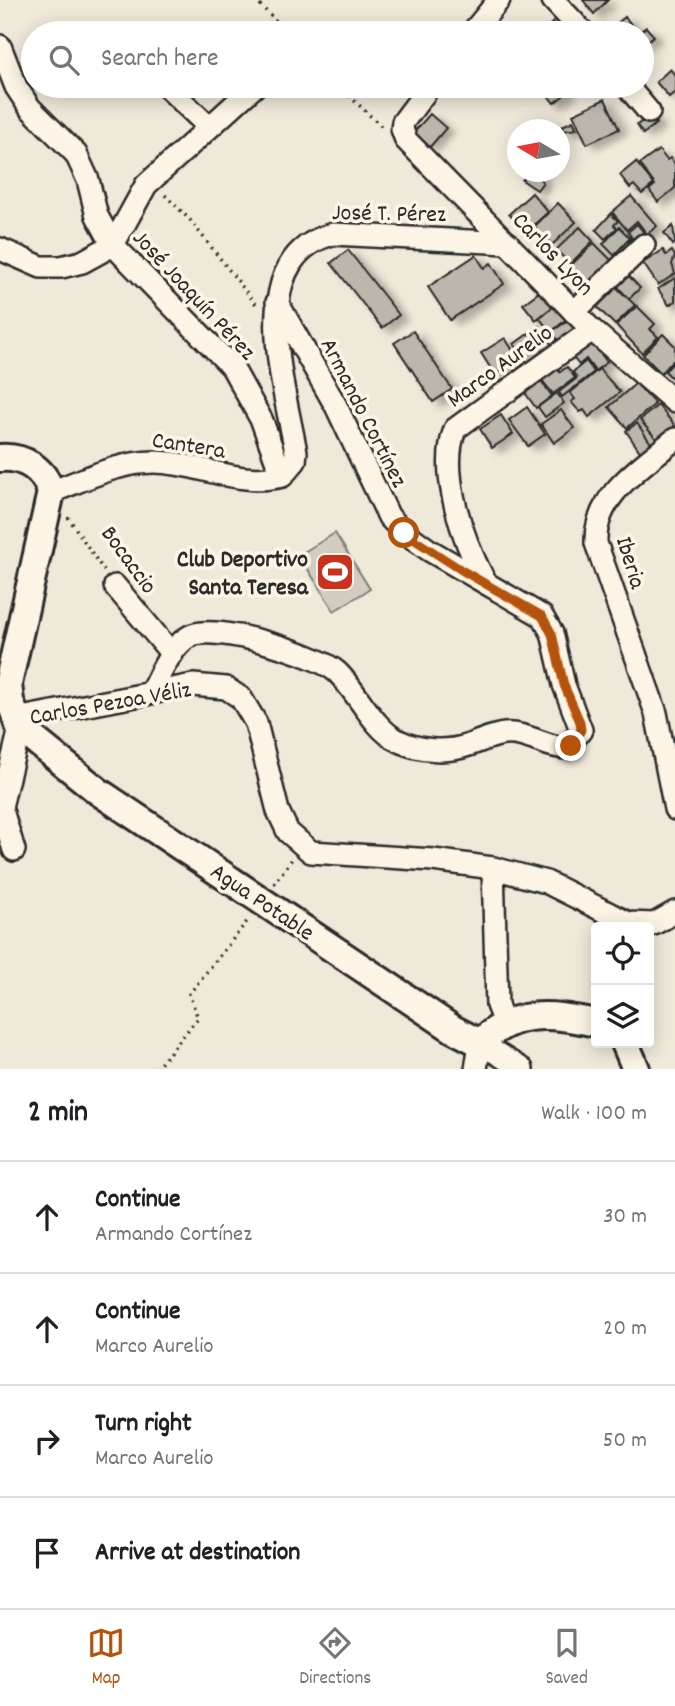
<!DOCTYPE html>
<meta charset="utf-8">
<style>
:root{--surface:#fff;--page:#f2f2f2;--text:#202124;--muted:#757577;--line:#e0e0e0;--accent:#b45309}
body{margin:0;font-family:Dekko,sans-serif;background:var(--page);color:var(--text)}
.controls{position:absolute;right:21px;bottom:21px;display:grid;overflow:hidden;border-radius:7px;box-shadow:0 4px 18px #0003}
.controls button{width:63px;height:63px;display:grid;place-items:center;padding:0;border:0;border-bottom:2px solid var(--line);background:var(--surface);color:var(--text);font:35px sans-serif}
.compass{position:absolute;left:507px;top:119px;width:63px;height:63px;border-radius:50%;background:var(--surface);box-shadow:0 4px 18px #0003;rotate:280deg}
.stop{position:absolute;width:21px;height:21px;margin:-16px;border:5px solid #b45309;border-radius:50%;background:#fff}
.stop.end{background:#b45309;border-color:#fff;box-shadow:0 2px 7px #0008}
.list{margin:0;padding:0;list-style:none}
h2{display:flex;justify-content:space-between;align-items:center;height:91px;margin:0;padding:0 28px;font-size:30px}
h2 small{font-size:23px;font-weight:400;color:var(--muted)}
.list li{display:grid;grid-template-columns:46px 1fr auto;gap:21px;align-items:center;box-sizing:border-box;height:112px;padding:0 28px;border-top:2px solid var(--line)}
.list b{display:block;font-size:26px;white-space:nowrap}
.list p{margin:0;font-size:23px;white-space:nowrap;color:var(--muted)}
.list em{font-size:23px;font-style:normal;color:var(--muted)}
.icon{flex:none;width:38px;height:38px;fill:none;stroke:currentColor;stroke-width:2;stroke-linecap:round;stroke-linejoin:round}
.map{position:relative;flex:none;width:675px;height:1069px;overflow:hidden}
.search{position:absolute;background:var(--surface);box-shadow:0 4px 18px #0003;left:21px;right:21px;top:21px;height:77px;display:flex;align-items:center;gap:18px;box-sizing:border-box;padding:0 24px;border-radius:38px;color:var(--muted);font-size:26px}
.sheet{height:539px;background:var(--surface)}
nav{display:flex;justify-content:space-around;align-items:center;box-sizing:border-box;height:98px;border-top:2px solid var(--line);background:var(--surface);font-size:19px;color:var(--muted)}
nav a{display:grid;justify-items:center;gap:4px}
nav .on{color:var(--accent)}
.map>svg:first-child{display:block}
.pitch{fill:#d2cdc0;stroke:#7e7c76;stroke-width:2}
.building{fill:#bcb7ac;stroke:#2b2b2b;stroke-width:2;filter:url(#shadow)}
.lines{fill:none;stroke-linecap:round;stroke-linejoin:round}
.minor-casing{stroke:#2b2b2b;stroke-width:26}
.major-casing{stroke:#2b2b2b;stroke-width:32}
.path{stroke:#2b2b2b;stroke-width:3.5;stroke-dasharray:2 5;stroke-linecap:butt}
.minor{stroke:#fcf5e5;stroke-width:21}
.major{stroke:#fcf5e5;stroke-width:26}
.route{stroke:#b45309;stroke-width:9}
.labels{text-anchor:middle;stroke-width:7;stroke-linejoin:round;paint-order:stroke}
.street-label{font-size:24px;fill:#2b2b2b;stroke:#fcf5e5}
.poi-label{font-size:24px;font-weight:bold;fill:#2b2b2b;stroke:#fcf5e5;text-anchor:end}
</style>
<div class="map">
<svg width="675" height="1069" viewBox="0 0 675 1069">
<defs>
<filter id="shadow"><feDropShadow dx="8" dy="4.5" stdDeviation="3.5" flood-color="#0004"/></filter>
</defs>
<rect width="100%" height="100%" fill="#efe9da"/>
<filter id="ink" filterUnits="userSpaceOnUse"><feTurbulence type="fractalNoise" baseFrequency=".0143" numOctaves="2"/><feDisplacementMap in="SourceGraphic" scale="14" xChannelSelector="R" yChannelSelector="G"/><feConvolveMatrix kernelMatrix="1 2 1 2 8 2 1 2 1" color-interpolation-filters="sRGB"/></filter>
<g filter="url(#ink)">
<path class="pitch" d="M335 533 370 589 334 611 299 555Z"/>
<g class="building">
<path d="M583 0H608L594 14Z"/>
<path d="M560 16 570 27 564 33H541Z"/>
<path d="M625 17 638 33 646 27 654 36 642 45V33H615L612 27Z"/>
<path d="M670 69 675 75V92L669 97 656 82Z"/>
<path d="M547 86H564L568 92 554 103 543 89Z"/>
<path d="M605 99 619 129 587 144 573 114Z"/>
<path d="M430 114 446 128 430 147 413 133Z"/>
<path d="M651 114 657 123 643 134 637 125Z"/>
<path d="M573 121 577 129 564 131 562 126Z"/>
<path d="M659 150 667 160 670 158 675 164V188L658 202 649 190 655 185 640 164Z"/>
<path d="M636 162 654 184 642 194 634 185 630 188 620 175Z"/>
<path d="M530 172 541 174 538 177 543 182 537 190 522 180Z"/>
<path d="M532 193 548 212 526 232 509 214Z"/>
<path d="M631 196 657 226 647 234 637 221 627 230 612 212Z"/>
<path d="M558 203 576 222 552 245 534 227Z"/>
<path d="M611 214 618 221 614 225 617 228 605 239 596 230Z"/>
<path d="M637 224 645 234 631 246 628 241 632 238 628 232Z"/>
<path d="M673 226 675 243 673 245 664 233Z"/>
<path d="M580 227 593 241 570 264 556 250Z"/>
<path d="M619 227 630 238 614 255 603 244Z"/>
<path d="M594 243 613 262 583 292 564 272Z"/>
<path d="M348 250 399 315 382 328 331 263Z"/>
<path d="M663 250 666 255 672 251 675 256 672 264 675 274 658 285 643 263Z"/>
<path d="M476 255 484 268 491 263 504 284 450 320 428 287Z"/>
<path d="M628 275 640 288 629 299 617 286Z"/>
<path d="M675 278V301L669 305 658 289Z"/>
<path d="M616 287 635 305 615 325 597 307Z"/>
<path d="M543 289 555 305 536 320 523 304Z"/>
<path d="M562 300 573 314 551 332 539 318Z"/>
<path d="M637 306 655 324 650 329 658 337 642 353 616 325Z"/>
<path d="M571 319 579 331 560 344 552 331Z"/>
<path d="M539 326 554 348 529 365 514 344Z"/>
<path d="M413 331 452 389 433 402 394 343Z"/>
<path d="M663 334 675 346V359L661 373 643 355Z"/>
<path d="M505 338 524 368 516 373 511 365 495 375 481 353Z"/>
<path d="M590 340 607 362 595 371 586 359 579 365 571 355Z"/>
<path d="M586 361 594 372 562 397 559 392 577 378 573 372Z"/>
<path d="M675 361V381L665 371Z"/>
<path d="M556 366 560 372 567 367 575 378 553 394 540 378Z"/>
<path d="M599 369 620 392 589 417 584 410 580 412 571 402 575 399 570 393Z"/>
<path d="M539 378 552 396 536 408 523 390Z"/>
<path d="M636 383 655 404 627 428 609 407Z"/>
<path d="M557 393 564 403 545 417 538 407Z"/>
<path d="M658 405 675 426 658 441 640 420Z"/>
<path d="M527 407 545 434 528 446 509 420Z"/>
<path d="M561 410 574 428 554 443 541 424Z"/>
<path d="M501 415 513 434 492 448 480 429Z"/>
<path d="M637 423 654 448 643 456 626 431Z"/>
</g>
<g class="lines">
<defs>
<g id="minor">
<path d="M553 0 584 33"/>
<path d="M472 33 499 0"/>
<path d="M0 46 16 87 30 108 76 154 88 180 97 216 113 245 232 367 262 421 282 476"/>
<path d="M166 86 209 127"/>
<path d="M430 86 403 122 402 129 406 140 592 330 675 402"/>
<path d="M627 86 649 112"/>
<path d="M0 249 41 267H61L82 262 113 245 146 185 255 86"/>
<path d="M574 312 644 245"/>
<path d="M675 439C642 467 594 495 596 543L656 713 675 809"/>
<path d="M51 492C84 480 118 462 154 462 198 462 237 487 282 476L295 461 296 452C285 389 243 257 333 234L508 243"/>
<path d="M485 582C464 542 438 474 455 429L592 330"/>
<path d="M115 586 172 654"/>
<path d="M151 692C161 673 171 646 190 636 214 623 318 654 337 672 356 690 374 729 397 740 418 751 447 753 469 745 481 741 493 735 505 734 527 732 546 748 567 748L581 730 564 685 552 633 542 616 429 550 404 532 389 517 336 406 277 302"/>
<path d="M16 719 193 685 226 688 241 698 256 723 278 811 288 832 311 852 433 860 493 868 546 882 628 923 654 924 675 912"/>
<path d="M14 850 1 807 20 728"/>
<path d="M493 868 497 1005 504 1023"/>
<path d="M476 1069 480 1043 522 1069"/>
</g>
<g id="major">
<path d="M0 458C24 456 44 469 51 492L8 684 10 701 20 728 99 792 453 1029 480 1043C515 1008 551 1014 596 1023"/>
<path d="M625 1043 636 1069"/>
</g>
</defs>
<use href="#minor" class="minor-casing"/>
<use href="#major" class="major-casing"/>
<g class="path">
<path d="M255 0 288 33"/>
<path d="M339 86 382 127"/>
<path d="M165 195 190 220 258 307"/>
<path d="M68 517 104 571"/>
<path d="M274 884 292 859"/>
<path d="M156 1069 198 1018 189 994 249 919"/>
</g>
<use href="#minor" class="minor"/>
<use href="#major" class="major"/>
</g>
</g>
<g class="lines" filter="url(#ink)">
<path class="route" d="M404 533 463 571 542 616 552 634 564 685 580 722 581 730 571 746"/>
</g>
<defs>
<symbol id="stadium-square" viewBox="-11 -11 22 22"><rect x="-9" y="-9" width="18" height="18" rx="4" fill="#c8321e" stroke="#fcf5e5"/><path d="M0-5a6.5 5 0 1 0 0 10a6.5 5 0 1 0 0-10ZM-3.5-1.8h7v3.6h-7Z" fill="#fff"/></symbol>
</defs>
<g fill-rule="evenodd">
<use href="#stadium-square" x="313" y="550" width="44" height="44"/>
</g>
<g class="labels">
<g class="street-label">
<text transform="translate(389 212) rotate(1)" y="8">José T. Pérez</text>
<text transform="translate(554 253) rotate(46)" y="8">Carlos Lyon</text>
<text transform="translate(195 294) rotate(47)" y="8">José Joaquín Pérez</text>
<text transform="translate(499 365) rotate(-36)" y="8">Marco Aurelio</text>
<text transform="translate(365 412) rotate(63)" y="8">Armando Cortínez</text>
<text transform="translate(189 444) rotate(9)" y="8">Cantera</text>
<text transform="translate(130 559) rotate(54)" y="8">Bocaccio</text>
<text transform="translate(632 562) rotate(73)" y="8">Iberia</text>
<text transform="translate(110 702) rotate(-10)" y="8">Carlos Pezoa Véliz</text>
<text transform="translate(263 901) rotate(34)" y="8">Agua Potable</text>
</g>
<g class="poi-label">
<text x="308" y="566">Club Deportivo<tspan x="308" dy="28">Santa Teresa</tspan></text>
</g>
</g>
</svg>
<div class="controls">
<button><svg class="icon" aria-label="locate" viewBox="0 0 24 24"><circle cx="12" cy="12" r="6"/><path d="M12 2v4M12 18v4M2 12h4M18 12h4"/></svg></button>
<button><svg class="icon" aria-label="layers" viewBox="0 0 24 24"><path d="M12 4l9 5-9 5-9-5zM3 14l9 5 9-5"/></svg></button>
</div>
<svg class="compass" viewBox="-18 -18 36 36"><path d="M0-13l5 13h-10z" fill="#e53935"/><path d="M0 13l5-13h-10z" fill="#757577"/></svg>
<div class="stop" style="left:404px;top:533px"></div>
<div class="stop end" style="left:571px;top:746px"></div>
<div class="search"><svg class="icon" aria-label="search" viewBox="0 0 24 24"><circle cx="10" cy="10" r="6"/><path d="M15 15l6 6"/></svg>Search here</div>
</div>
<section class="sheet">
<h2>2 min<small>Walk · 100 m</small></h2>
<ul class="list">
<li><svg class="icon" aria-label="ahead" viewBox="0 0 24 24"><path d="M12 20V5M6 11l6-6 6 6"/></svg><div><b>Continue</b><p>Armando Cortínez</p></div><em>30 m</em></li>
<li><svg class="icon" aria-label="ahead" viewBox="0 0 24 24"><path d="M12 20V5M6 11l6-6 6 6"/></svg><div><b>Continue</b><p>Marco Aurelio</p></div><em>20 m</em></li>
<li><svg class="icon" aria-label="right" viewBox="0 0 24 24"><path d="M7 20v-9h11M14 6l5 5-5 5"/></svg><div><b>Turn right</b><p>Marco Aurelio</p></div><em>50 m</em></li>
<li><svg class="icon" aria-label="arrive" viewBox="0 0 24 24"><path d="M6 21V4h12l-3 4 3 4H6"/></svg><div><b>Arrive at destination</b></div></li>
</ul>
</section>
<nav>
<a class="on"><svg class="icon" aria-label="map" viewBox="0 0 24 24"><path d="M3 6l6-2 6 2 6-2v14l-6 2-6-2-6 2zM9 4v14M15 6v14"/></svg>Map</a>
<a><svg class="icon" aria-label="directions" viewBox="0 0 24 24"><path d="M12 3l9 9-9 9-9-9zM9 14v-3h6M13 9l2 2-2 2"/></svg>Directions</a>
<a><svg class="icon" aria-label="saved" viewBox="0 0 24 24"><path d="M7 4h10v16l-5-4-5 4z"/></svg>Saved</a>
</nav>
